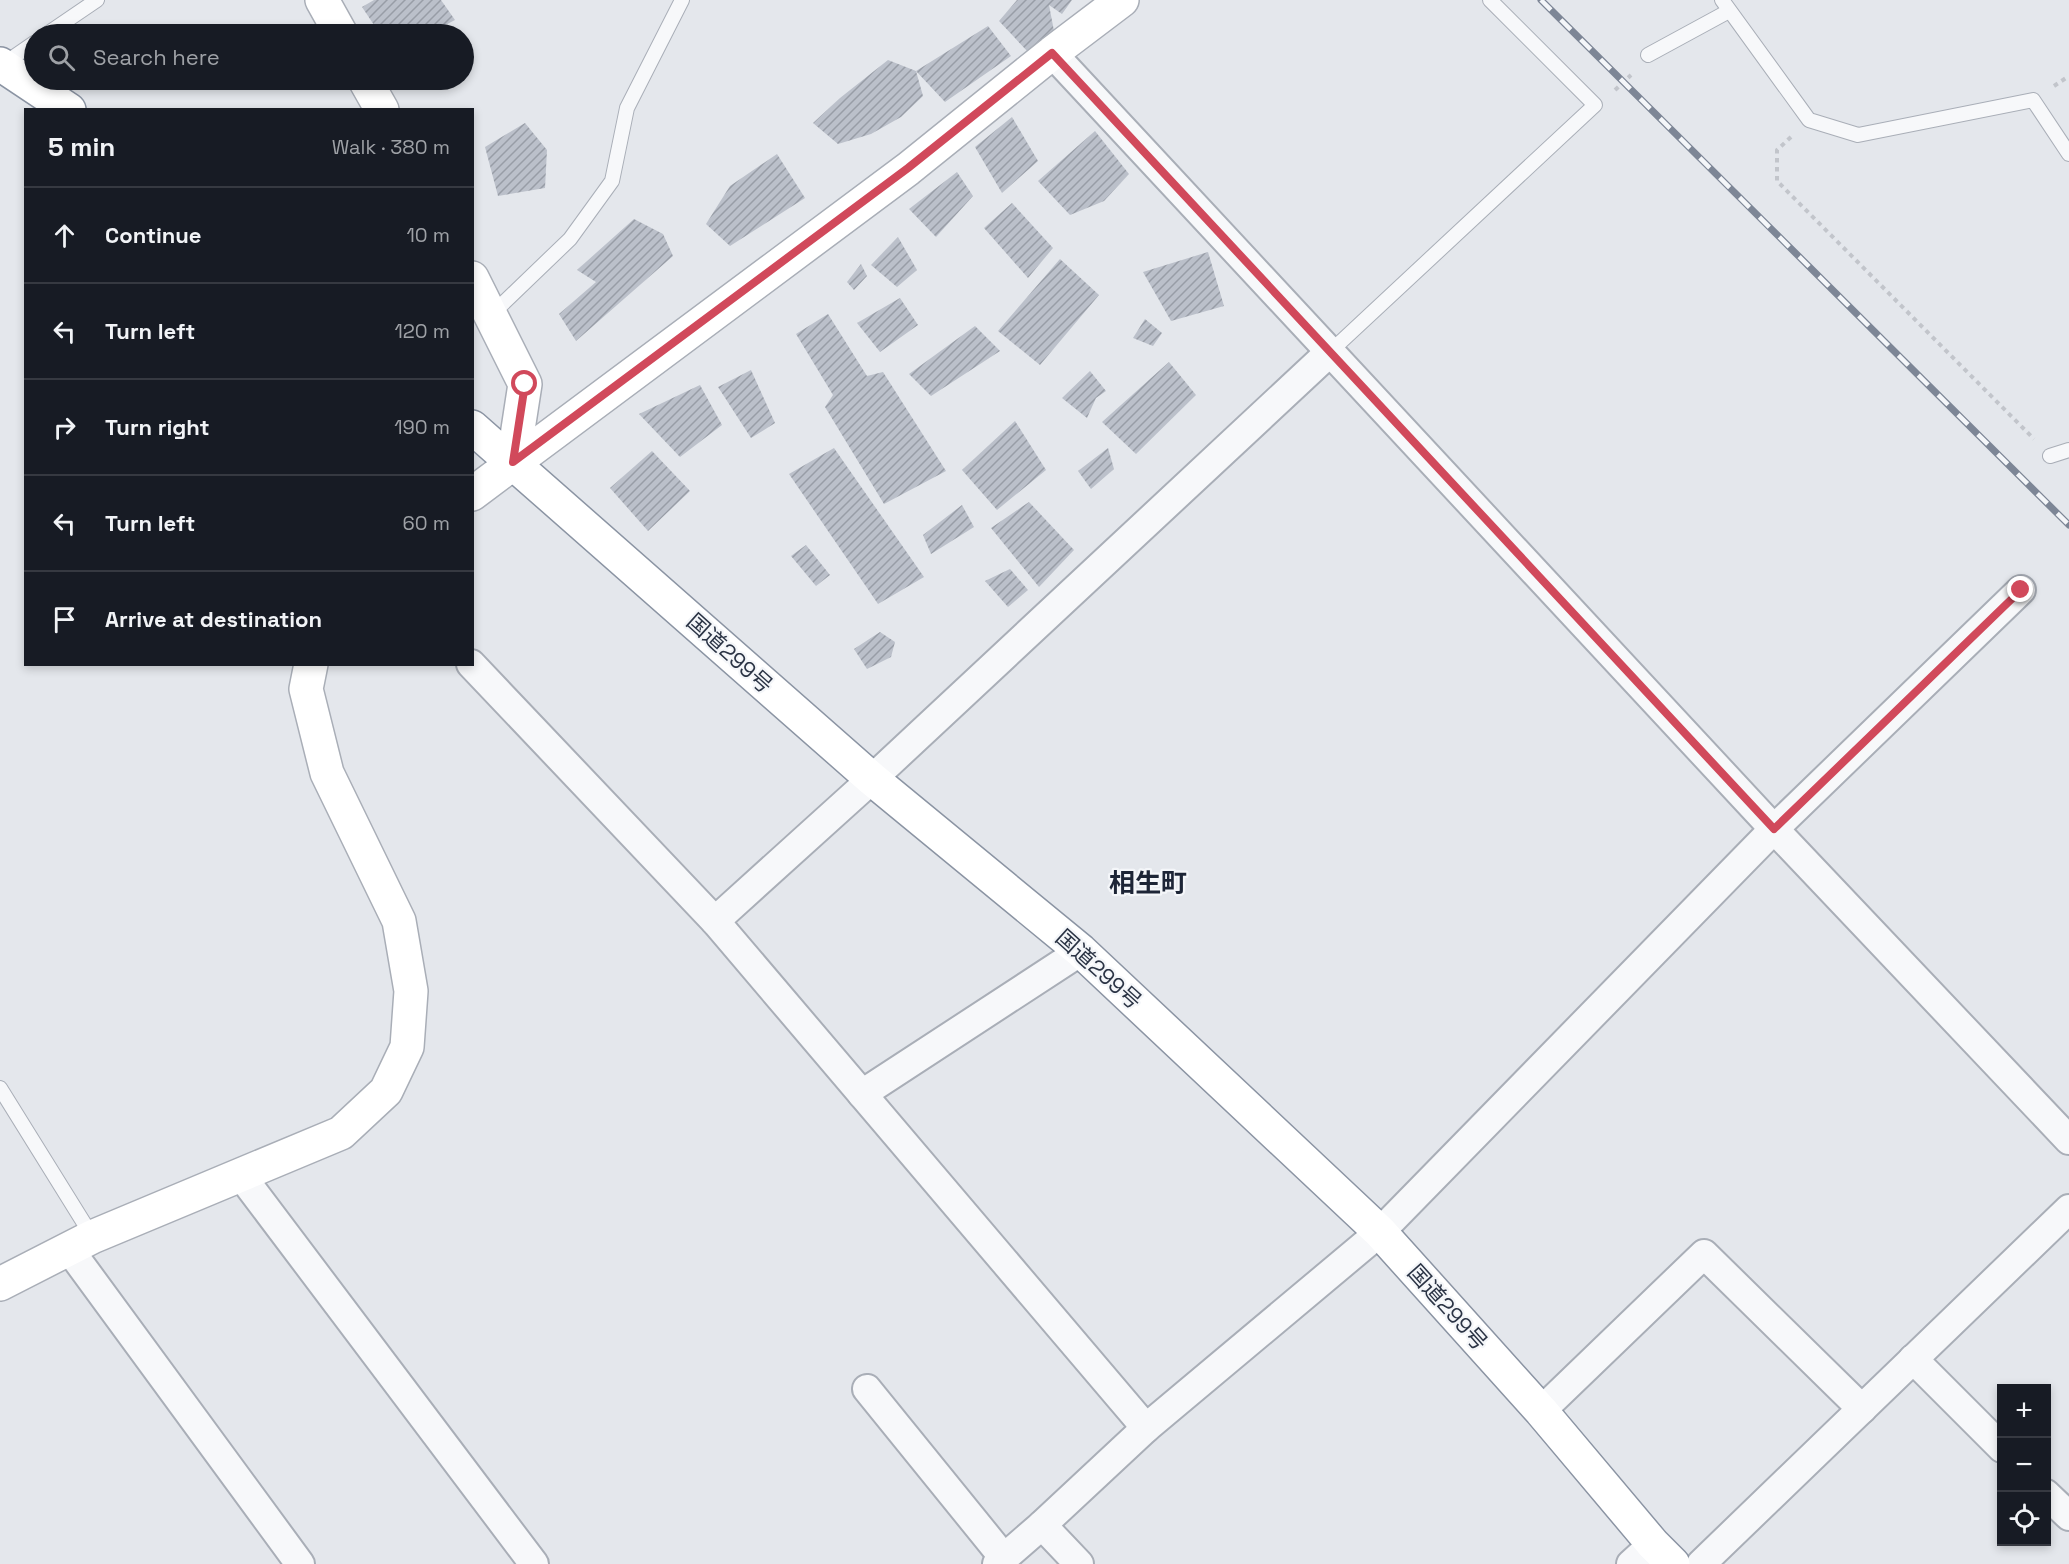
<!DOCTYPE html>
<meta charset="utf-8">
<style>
:root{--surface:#171b24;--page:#20242c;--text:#f1f3f6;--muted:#9ea1a6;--line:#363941}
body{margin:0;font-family:"Space Grotesk","Noto Sans JP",sans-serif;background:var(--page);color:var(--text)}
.controls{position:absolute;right:18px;bottom:18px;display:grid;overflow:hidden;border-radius:0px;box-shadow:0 3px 9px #0003}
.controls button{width:54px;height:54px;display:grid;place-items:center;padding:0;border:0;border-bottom:2px solid var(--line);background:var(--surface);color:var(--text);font:30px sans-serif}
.stop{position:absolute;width:18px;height:18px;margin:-14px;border:4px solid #d1495b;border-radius:50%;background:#fff}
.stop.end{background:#d1495b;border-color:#fff;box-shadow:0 2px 6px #0008}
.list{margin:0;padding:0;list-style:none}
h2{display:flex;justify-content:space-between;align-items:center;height:78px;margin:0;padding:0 24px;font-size:26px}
h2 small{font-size:20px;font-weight:400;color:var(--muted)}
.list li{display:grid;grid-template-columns:39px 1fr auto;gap:18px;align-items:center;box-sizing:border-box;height:96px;padding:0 24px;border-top:2px solid var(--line)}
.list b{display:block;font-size:22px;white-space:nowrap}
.list em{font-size:20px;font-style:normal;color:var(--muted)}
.icon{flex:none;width:33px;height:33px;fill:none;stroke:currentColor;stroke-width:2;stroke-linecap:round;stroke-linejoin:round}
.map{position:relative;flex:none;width:2069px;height:1564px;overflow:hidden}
.search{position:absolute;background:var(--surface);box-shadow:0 3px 9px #0003;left:24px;top:24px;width:450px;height:66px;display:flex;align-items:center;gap:15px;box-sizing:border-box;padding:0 21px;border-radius:33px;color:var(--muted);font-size:22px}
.panel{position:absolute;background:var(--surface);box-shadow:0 3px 9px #0003;left:24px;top:108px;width:450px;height:558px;border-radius:0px}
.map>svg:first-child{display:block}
.building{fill:url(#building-hatch)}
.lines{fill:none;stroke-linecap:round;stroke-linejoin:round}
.lane-casing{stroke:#a9aeb7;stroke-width:16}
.street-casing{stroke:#a9aeb7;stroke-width:32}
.secondary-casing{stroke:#a9aeb7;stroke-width:36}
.highway-casing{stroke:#8b94a3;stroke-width:36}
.path{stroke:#c2c5cb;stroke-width:4;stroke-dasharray:4.5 4.5;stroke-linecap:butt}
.lane{stroke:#f7f8fa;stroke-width:14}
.street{stroke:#f7f8fa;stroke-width:28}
.secondary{stroke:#fff;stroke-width:33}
.highway{stroke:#fff;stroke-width:33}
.rail-casing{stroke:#7d8696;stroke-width:7}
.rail{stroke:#f4f6f9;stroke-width:4.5;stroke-dasharray:14;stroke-linecap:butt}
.route{stroke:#d1495b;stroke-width:8}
.labels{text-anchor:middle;stroke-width:4.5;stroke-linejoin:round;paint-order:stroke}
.street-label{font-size:22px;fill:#2b3445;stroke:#f4f6f9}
.quarter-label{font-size:26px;font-weight:bold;fill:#1d2536;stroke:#f4f6f9}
</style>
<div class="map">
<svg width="2069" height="1564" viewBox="0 0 2069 1564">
<defs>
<pattern id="building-hatch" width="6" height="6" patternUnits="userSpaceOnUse" patternTransform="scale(1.5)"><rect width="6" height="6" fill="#bbc0ca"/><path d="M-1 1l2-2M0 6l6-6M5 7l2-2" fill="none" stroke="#989da6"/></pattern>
</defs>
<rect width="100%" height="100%" fill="#e4e7ec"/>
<g class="building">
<path d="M374 0H441L455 20 428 34H380L362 7Z"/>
<path d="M1017 0H1072L1062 14 1049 5 1054 31 1028 52 999 21Z"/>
<path d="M988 26 1011 56 945 102 916 71 923 96 901 117 871 134 838 144 813 123 840 98 888 60 916 71Z"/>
<path d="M1012 117 1038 161 1002 193 975 147Z"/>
<path d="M525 123 547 150 545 188 498 196 485 147Z"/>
<path d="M1095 131 1129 174 1104 201 1070 215 1038 181Z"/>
<path d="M777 154 805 198 730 246 706 224 730 186Z"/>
<path d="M957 172 973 196 936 237 909 209Z"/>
<path d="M1012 203 1053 248 1028 278 984 228Z"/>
<path d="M634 219 663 234 673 256 576 341 559 314 596 282 577 270Z"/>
<path d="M898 237 917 270 897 287 871 265Z"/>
<path d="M1208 252 1224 306 1171 321 1143 272Z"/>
<path d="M1060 259 1099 295 1040 365 998 331Z"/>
<path d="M861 264 867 276 854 290 847 282Z"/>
<path d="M900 298 918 325 880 352 857 323Z"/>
<path d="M828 314 867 376 883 372 946 471 884 504 825 407 833 395 796 334Z"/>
<path d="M1145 319 1162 333 1153 346 1133 338Z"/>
<path d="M975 326 1000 351 931 396 909 374Z"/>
<path d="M1169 362 1196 395 1136 454 1102 422Z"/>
<path d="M751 370 775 423 751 438 718 387Z"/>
<path d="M1090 371 1106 391 1096 398 1087 418 1062 398Z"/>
<path d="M700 385 722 425 680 457 639 414Z"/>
<path d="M1015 421 1046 470 997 510 962 470Z"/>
<path d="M834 448 924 577 878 604 789 474Z"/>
<path d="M1108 448 1114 469 1091 489 1078 471Z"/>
<path d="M652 451 690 491 648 531 610 488Z"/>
<path d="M1029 502 1074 550 1039 587 991 528Z"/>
<path d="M962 505 974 527 931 554 923 535Z"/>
<path d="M806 545 830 575 816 586 791 556Z"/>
<path d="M1010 569 1028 590 1008 607 985 581Z"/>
<path d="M880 632 895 642 891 657 867 669 854 649Z"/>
</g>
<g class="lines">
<defs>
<g id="lane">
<path d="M1722 0 1809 120 1858 135 2033 100 2069 154"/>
<path d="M47 34 97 0"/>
<path d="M1648 55 1729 11"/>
<path d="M2 65 34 43"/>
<path d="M492 314 570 239 612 181 627 108 682 0"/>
<path d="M1331 351 1595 105 1490 0"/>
<path d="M2050 456 2069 450"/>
<path d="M0 1088 92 1236"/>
</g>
<g id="street">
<path d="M1052 53 1774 829 2069 1140"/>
<path d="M471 664 715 921 1146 1428"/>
<path d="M715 921 872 779 1331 351"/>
<path d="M862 1094 1081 951"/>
<path d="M240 1174 534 1564"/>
<path d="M69 1249 300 1564"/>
<path d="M1913 1359 2002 1448"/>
<path d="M867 1389 1004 1558"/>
<path d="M1541 1411 1704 1254 1862 1409"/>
<path d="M2046 1494 2069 1516"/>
<path d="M1042 1525 1079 1564"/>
<path d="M997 1564 1042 1525 1146 1428 1380 1232 1774 829 2021 590"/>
<path d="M1631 1564 1653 1544"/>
<path d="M1701 1564 2069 1209"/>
</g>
<g id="secondary">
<path d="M322 0 341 34"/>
<path d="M365 80 382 110"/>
<path d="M472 278 525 384 513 462"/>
<path d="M472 494 908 169 1052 53 1122 0"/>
<path d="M0 1284 92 1237 341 1133 386 1091 407 1047 411 991 399 921 327 773 306 689 311 664"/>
</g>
<g id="highway">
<path d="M0 64 69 110"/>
<path d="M472 427 872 779 1081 951 1380 1232 1541 1411 1653 1544 1673 1564"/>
</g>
</defs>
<use href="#lane" class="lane-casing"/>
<use href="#street" class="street-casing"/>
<use href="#secondary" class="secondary-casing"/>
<use href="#highway" class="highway-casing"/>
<g class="path">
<path d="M2054 86 2069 76"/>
<path d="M1615 90 1631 75"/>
<path d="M1791 137 1777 150V181L2034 439"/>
</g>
<use href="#lane" class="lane"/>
<use href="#street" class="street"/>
<use href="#secondary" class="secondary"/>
<use href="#highway" class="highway"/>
<defs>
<path id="rail" d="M1541 0 2069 525"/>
</defs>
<use href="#rail" class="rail-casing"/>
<use href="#rail" class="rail"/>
</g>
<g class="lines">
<path class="route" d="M525 384 513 462 908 168 1052 53 1774 829 2021 590"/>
</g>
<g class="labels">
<g class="street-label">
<text transform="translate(730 653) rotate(42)" y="8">国道299号</text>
<text transform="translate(1099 969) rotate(42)" y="8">国道299号</text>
<text transform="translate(1448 1307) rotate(48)" y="8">国道299号</text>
</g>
<g class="quarter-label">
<text x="1148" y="892">相生町</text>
</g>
</g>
</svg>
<div class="controls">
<button>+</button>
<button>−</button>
<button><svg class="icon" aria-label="locate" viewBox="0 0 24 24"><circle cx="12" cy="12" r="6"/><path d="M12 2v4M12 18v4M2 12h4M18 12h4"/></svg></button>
</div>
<div class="stop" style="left:525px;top:384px"></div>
<div class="stop end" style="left:2021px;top:590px"></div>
<div class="search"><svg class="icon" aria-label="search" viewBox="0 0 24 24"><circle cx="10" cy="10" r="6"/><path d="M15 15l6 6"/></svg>Search here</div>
<section class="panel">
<h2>5 min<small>Walk · 380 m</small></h2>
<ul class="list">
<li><svg class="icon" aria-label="ahead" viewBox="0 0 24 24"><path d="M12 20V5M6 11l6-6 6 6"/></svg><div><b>Continue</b></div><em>10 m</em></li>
<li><svg class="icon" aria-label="left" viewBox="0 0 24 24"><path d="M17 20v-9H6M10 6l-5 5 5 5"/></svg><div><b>Turn left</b></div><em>120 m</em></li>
<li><svg class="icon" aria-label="right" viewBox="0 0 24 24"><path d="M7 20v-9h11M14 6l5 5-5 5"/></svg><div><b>Turn right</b></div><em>190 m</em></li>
<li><svg class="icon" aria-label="left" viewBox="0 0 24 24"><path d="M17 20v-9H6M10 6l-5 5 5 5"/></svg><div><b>Turn left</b></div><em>60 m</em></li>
<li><svg class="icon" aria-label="arrive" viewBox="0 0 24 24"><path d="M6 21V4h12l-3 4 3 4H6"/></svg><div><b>Arrive at destination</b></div></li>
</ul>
</section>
</div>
